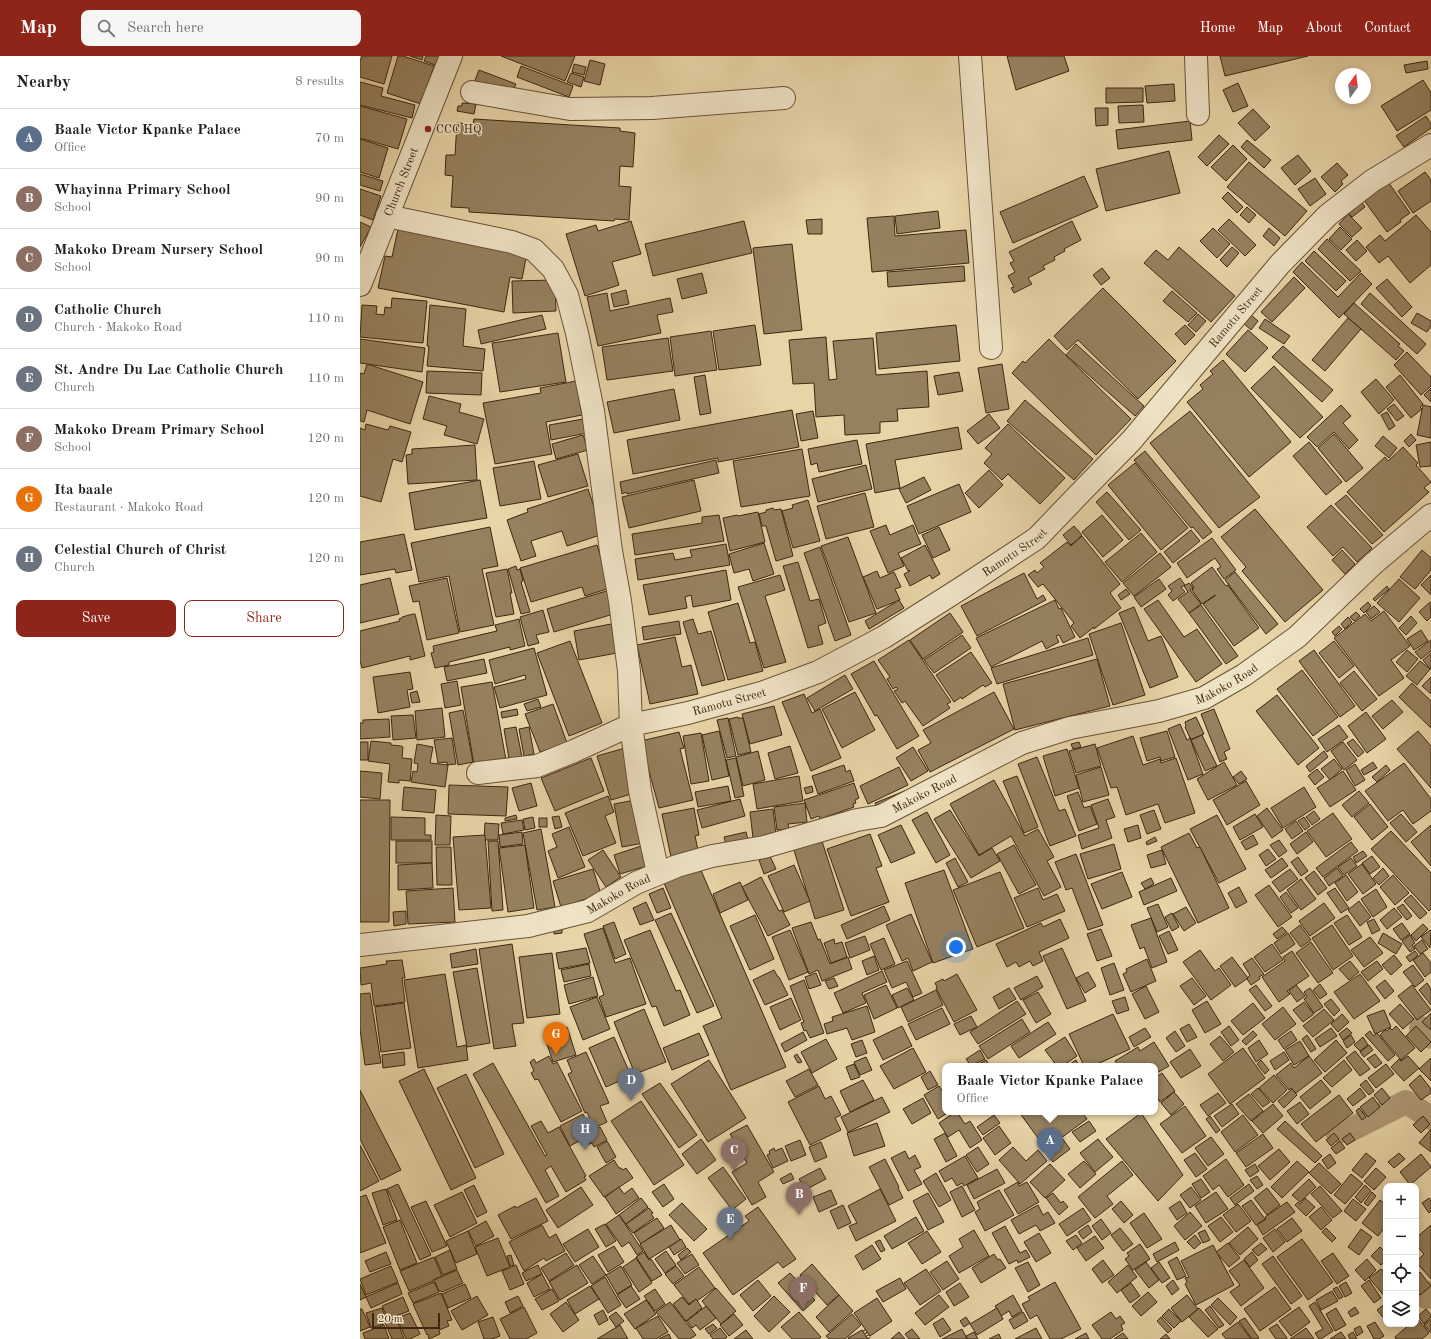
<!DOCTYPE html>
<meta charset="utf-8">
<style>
:root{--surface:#fff;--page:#f6f6f6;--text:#202124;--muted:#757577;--line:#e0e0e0;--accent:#8f2418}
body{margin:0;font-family:"Old Standard TT",serif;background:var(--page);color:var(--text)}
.controls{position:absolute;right:12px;bottom:12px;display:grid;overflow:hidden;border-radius:8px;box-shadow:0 2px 10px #0003}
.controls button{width:36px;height:36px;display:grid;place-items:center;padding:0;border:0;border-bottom:1px solid var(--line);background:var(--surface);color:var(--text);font:20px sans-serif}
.compass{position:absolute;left:975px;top:12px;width:36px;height:36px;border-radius:50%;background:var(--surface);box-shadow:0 2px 10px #0003;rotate:14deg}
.scale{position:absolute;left:12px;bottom:10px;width:68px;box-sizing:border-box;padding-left:4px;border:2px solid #3e2711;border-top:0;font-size:11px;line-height:14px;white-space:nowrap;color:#3e2711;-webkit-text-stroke:3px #efe3c6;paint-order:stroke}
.you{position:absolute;left:596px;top:891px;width:14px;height:14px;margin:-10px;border:3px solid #fff;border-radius:50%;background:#1a73e8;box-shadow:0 0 0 6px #1a73e833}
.badge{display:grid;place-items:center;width:26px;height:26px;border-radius:50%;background:var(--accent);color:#fff;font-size:13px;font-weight:700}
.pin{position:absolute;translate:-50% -33px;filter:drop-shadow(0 1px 2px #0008)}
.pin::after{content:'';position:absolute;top:21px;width:14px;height:12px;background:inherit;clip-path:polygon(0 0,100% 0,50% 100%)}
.popup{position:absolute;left:582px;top:1007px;width:216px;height:52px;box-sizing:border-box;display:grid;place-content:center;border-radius:8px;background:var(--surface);filter:drop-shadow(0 1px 3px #0005);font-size:13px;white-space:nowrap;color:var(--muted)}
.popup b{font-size:15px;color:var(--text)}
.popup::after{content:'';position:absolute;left:50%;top:100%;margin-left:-8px;border:8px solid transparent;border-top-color:var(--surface)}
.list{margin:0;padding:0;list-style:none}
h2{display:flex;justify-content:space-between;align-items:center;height:52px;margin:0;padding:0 16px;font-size:17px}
h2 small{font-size:13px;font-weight:400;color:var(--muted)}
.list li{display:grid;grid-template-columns:26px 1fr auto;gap:12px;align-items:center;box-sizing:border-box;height:60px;padding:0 16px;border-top:1px solid var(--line)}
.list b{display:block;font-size:15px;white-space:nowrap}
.list p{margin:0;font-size:13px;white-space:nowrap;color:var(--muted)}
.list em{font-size:13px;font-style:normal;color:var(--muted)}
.actions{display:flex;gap:8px;padding:12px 16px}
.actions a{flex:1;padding:9px 0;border:1px solid var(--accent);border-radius:8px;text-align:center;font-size:14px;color:var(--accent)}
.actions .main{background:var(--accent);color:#fff}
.icon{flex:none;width:22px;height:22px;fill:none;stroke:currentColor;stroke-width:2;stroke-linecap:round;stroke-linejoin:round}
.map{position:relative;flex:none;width:1071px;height:1283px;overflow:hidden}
header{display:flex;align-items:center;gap:24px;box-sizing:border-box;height:56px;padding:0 20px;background:var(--accent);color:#fff}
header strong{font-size:19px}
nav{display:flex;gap:22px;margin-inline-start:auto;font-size:14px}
.search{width:280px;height:36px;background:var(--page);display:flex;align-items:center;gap:10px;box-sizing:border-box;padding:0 14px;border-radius:8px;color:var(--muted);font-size:15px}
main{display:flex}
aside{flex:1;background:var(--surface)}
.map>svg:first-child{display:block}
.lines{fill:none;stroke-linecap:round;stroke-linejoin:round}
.canal{stroke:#ae9974;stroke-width:24}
.building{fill:#96815f;stroke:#3e2711}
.minor-casing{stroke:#685236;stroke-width:24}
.path{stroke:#3e2711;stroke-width:2.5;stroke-dasharray:1 2;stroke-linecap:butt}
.minor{stroke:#efe3c6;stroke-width:22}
.poi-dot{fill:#8f2418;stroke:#efe3c6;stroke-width:1.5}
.labels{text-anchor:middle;stroke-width:3;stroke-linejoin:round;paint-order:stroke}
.poi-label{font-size:12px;fill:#3e2711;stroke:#efe3c6;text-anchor:start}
.street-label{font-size:12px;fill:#3e2711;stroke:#efe3c6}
</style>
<header>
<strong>Map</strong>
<div class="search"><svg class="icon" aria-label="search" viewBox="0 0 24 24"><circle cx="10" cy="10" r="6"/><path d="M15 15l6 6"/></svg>Search here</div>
<nav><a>Home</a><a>Map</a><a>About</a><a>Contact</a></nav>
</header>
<main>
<aside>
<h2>Nearby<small>8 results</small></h2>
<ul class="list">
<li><span class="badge" style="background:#5c6f8a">A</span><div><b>Baale Victor Kpanke Palace</b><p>Office</p></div><em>70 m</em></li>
<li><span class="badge" style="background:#8d6e63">B</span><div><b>Whayinna Primary School</b><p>School</p></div><em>90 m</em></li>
<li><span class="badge" style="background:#8d6e63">C</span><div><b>Makoko Dream Nursery School</b><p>School</p></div><em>90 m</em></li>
<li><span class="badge" style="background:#6b7280">D</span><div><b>Catholic Church</b><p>Church · Makoko Road</p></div><em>110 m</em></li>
<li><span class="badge" style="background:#6b7280">E</span><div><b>St. Andre Du Lac Catholic Church</b><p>Church</p></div><em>110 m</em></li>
<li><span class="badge" style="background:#8d6e63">F</span><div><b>Makoko Dream Primary School</b><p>School</p></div><em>120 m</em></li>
<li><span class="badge" style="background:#e8710a">G</span><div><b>Ita baale</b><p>Restaurant · Makoko Road</p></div><em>120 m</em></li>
<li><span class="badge" style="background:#6b7280">H</span><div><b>Celestial Church of Christ</b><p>Church</p></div><em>120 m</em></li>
</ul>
<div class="actions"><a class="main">Save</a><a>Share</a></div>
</aside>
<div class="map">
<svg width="1071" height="1283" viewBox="0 0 1071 1283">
<rect width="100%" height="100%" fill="#e7d4a7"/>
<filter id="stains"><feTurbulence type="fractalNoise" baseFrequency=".005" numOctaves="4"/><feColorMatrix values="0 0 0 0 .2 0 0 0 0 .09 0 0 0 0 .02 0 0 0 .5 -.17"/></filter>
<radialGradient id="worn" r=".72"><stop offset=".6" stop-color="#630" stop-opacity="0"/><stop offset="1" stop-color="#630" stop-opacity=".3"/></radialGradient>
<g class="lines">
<g class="canal">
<path d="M1061 972 1071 981"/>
<path d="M976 1074 988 1075 1046 1046 1071 1062"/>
<path d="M1067 1241 1071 1237"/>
</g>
</g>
<g class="building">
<path d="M2 0H32L24 28 0 21V5Z"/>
<path d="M38 0H43L74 10 61 48 27 37Z"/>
<path d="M50 0H63L62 4Z"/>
<path d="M66 0H82L78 10 64 5Z"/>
<path d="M141 0H215L205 25Z"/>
<path d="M647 0H704L709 15 656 34Z"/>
<path d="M860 0H948L865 20Z"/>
<path d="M230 4 245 8 240 29 224 25Z"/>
<path d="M1067 5 1068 13 1046 17 1044 9Z"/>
<path d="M214 8 226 11 224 19 212 16Z"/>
<path d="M161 10 213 30 209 41 157 21Z"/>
<path d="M119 14 156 28 150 41 114 27Z"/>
<path d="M211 17 224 21 221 31 207 26Z"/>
<path d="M1063 24 1071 37V54L1037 75 1021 50Z"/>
<path d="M0 26 23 32 21 40 55 49 52 62 0 49Z"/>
<path d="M878 27 888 50 873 56 863 34Z"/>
<path d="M814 28 815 45 787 47 785 30Z"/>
<path d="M746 32H783V46L746 47Z"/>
<path d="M102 47 116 48 114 58 97 55 98 50H102Z"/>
<path d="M783 49 784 66 759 67 758 50Z"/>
<path d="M0 50 47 63 38 93 0 82Z"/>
<path d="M735 52H748V69L736 70Z"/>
<path d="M893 53 910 71 895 85 878 67Z"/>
<path d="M1066 60 1071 68V72L1044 91 1036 80Z"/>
<path d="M114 63 260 72V75L275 77 273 111 260 110 259 130 271 131 269 164 255 163 254 165 109 156V152L91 151 93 120 85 119 86 99H95L97 67 113 68Z"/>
<path d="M830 65 832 84 758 93 756 74Z"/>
<path d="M859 79 869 88 847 110 838 101Z"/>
<path d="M0 83 28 92 19 122 0 116Z"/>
<path d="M887 84 911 104 904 112 881 91Z"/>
<path d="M873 89 887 103 866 125 851 111Z"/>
<path d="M809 95 820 137 746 155 736 113Z"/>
<path d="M938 99 951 115 935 129 921 112Z"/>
<path d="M889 106 947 155 925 180 867 131Z"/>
<path d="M977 107 988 119 981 125 983 128 975 136 961 121Z"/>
<path d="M1065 116 1071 124V145L1053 157 1038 135Z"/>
<path d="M0 118 23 125 20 135 0 129Z"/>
<path d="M724 120 738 151 653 187 640 156Z"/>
<path d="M955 122 966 138 950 150 938 133Z"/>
<path d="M1026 123 1050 157 1040 164 1041 166 1027 176 1001 140Z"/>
<path d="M0 133 21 140 13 164 0 159Z"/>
<path d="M868 136 883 151 877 157 862 142Z"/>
<path d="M997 140 1005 151 992 161 983 151Z"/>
<path d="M887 151 896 159 889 167 880 159Z"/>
<path d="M578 155 580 172 537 178 535 160Z"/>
<path d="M988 158 1002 172 992 181 979 168Z"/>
<path d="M1056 159 1071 176V209L1050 227 1028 200 1019 207 1006 191 1020 179 1025 185Z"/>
<path d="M534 160 535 180 606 174 609 207 512 216 507 162Z"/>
<path d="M462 163V178H448L446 164Z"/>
<path d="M869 163 896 189 885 200 858 174Z"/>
<path d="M271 165 281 198 252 206 259 229 225 240 206 178 236 169 238 175Z"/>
<path d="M384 165 392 197 293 220 285 188Z"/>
<path d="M712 165 721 184 704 193 705 195 694 201 695 204 683 210 685 213 668 222 672 228 654 237 651 232 654 231 648 220 655 216 650 207 654 205 649 196Z"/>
<path d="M0 166 11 171 0 191Z"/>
<path d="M980 171 992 183 981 194 969 183Z"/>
<path d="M853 172 870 188 857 202 840 185Z"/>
<path d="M909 172 920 182 914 190 903 180Z"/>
<path d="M38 173 167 197 162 223 150 221 144 256 18 232 25 200 32 201Z"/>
<path d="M967 183 1001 215 990 225 958 193Z"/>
<path d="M997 184 1007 195 996 205 986 194Z"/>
<path d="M432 188 442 274 404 278 393 192Z"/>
<path d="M819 191 875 240 851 266 784 207 796 194 808 204Z"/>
<path d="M872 191 879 197 867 211 860 204Z"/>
<path d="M954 195 986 225 976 235 945 205Z"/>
<path d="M942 206 978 241 1001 217 1012 228 979 262 933 216Z"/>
<path d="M604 210 605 225 528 231 527 216Z"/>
<path d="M742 212 750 222 741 229 733 219Z"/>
<path d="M342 217 347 237 322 243 317 223Z"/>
<path d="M934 221 945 232 912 266 901 256Z"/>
<path d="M1027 223 1052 251 1042 261 1016 232Z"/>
<path d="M195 224 196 255 153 257 152 225Z"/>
<path d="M743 232 816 305 778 343 718 284 707 294 694 280Z"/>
<path d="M266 234 269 248 254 251 251 238Z"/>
<path d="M812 235 837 257 828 266 803 245Z"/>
<path d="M247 237 250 255 310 242 313 256 297 259 301 277 238 290 227 241Z"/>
<path d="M1010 237 1066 288 1057 298 1001 248Z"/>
<path d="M32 242 67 245 63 287 0 281 2 249 17 250 16 258 24 259 25 251 31 252Z"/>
<path d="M994 247 1040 288 1038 290 1044 295 1036 304 984 258Z"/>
<path d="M70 249 106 253 103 290 125 293 123 315 67 310 69 290H67Z"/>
<path d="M1057 257 1071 265V270L1067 276 1051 267Z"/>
<path d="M838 258 846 265 836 276 828 269Z"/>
<path d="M182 259 186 273 121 288 118 274Z"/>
<path d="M891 259 898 265 891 274 883 267Z"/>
<path d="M988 262 1001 273 965 315 952 304Z"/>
<path d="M905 263 930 280 924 288 899 272Z"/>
<path d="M395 269 401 309 359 314 353 275Z"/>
<path d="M596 269 600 305 519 313 516 277Z"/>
<path d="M825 269 835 279 825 289 815 278Z"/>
<path d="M888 274 908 292 885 316 866 298Z"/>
<path d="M351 275 357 314 315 320 310 281Z"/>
<path d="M198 277 206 326 140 336 132 287Z"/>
<path d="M466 281 469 324 477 323 473 285 513 282 516 319 567 315 569 351 537 353 538 365 520 366V377L485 379 484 359 456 361 454 327 433 328 429 284Z"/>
<path d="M308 282 313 315 247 324 242 291Z"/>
<path d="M0 283 65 292 62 316 0 307Z"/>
<path d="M689 283 771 363 736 399 652 317 663 305 665 307Z"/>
<path d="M716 288 784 350 775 360 706 299Z"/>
<path d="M923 290 973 334 962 346 912 301Z"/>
<path d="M1047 296 1071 321V330L1061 339 1034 309Z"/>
<path d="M863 304 931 386 889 421 827 346 843 333 840 329 853 318 850 315Z"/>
<path d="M7 308 63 326 50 368 7 354 4 366 0 365V317L4 318Z"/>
<path d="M642 308 649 353 626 357 618 312Z"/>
<path d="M914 310 963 361 940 382 891 332Z"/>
<path d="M67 315 122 317 121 339 66 337Z"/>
<path d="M599 316 603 335 578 339 574 320Z"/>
<path d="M345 319 351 357 340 359 334 321Z"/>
<path d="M1040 319 1063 348 1060 351 1062 353 1051 362 1026 331Z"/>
<path d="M1016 323 1034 344 1019 358 1001 336Z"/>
<path d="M216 325 222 359 186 366 192 398 135 408 123 347 181 337 180 332Z"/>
<path d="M1071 332V346L1064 339Z"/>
<path d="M314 333 320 364 254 377 247 346Z"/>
<path d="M69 340 101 348 99 356 124 363 117 388 84 379 87 370 63 363Z"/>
<path d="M665 344 733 403 714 424 647 365Z"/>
<path d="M1034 348 1044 360 1037 365 1027 353Z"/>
<path d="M981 349 991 360 983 367 998 384 989 393 974 376 957 391 947 381Z"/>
<path d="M1063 349 1071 351V382L1057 379Z"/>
<path d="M432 354 439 391 358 406V402L273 418 267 384Z"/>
<path d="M453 355 458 382 441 385 436 358Z"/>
<path d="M830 355 900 441 859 472 790 387Z"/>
<path d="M1027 356 1035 370 1029 374 1021 359Z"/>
<path d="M629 358 640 372 618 388 607 375Z"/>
<path d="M229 362 232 376 191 384 189 369Z"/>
<path d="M6 368 28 374 30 370 51 376 42 406 33 403 21 446 0 440V372L5 374Z"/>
<path d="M648 368 705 422 680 448 648 418 642 424 624 407 632 398 625 392Z"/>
<path d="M598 371 602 393 535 404 540 432 515 437 506 388Z"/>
<path d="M974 378 1003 412 986 426 958 392Z"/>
<path d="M1051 378 1056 384 1049 391 1044 385Z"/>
<path d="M223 379 228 394 196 403 192 388Z"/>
<path d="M1023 380 1037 392 1029 402 1015 390Z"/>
<path d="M497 384 502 408 459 416 457 407 451 409 448 393Z"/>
<path d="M949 386 982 426 966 439 933 400Z"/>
<path d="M1071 386V410L1060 411 1056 389Z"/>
<path d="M115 389 117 424 48 428 46 399 52 398V393Z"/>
<path d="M1043 391 1058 407 1056 409 1071 426 1064 432 1069 436 1024 476 987 436 1025 401 1028 405Z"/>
<path d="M442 393 450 440 381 451 373 405Z"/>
<path d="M785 395 852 476 843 483 833 471 831 472 774 404Z"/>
<path d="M218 398 228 430 188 441 178 409Z"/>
<path d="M356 404 359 417 267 438V436L262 438 260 426Z"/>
<path d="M174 405 181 443 140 450 133 412Z"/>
<path d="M775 407 828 472 801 494 748 429Z"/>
<path d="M506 409 512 433 458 446 452 423Z"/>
<path d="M629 414 643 429 619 452 605 437Z"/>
<path d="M564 421 571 434 546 447 539 433Z"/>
<path d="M120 424 127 462 55 474 49 437Z"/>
<path d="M334 424 341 455 269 472 262 441Z"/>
<path d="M599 428 611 456 559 478 547 450Z"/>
<path d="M228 433 243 478 207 490 202 475 171 485 176 500 161 505 147 464 168 456 167 453Z"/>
<path d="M747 436 781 474 769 484 736 446Z"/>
<path d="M505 437 514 471 466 483 457 450Z"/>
<path d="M986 439 1023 479 1012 488 975 448Z"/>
<path d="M448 444 460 485 433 492 422 455 433 452 432 449Z"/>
<path d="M971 449 1012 492 997 506 983 491 973 500 947 471Z"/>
<path d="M413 452 414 454 421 453 433 500 416 505 406 470H402L399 458 406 456V454Z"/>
<path d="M895 453 963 534 925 566 882 515 886 511 861 481Z"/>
<path d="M398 456 405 486 370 495 363 462 377 459 378 460Z"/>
<path d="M359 459 364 485 275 499 272 478 342 467V461Z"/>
<path d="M742 459 763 484 743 501 722 476Z"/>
<path d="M526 469 530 479 553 469 561 488 538 497 544 510 528 517 510 475Z"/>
<path d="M714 470 722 479 711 489 703 479Z"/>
<path d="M130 471 138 510 122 513 134 569 100 576 89 520 59 526 51 487Z"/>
<path d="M579 471 590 494 573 502 562 479Z"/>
<path d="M831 474 840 485 813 507 804 496Z"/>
<path d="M781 477 797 496 762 526 745 506Z"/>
<path d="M44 478 52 514 36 517 35 513 0 519V486Z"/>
<path d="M722 480 760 528 750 537 761 552 734 573V571L720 582 711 570 714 567 683 528 678 531 668 519 675 514 677 517 684 511 680 507 707 486 711 490Z"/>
<path d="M488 481 516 557 489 566 461 490Z"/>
<path d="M852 482 876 514 864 523 857 513 861 511 855 502 827 522 817 507Z"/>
<path d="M404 487 414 518 393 525 389 513 374 517 369 498Z"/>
<path d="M366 488 370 509 278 524 275 503 313 497 315 504 332 501 330 494Z"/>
<path d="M237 489 250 532 225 540 222 531 171 546 160 512Z"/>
<path d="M565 489 580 518 572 523 570 519 550 530 544 518 550 515 549 514 548 515 541 502Z"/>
<path d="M460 491 491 579 475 585 444 497Z"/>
<path d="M982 494 995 508 985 518 972 504Z"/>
<path d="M1062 494 1071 502V514L1055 533 1040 521Z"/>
<path d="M800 497 811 511 774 540 763 527Z"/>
<path d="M438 506 450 545 459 543 466 567 458 570 463 588 448 592 423 510Z"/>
<path d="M156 510 157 514 160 513 163 525 161 526 170 556 161 558 148 513Z"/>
<path d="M852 511 866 530 868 529 899 572 874 590 843 548 855 540V539L842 548 832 534 834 532 831 527Z"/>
<path d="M147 513 152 537H150L154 558 136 561 126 517Z"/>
<path d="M366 514 371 544 333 551 331 539 325 541 327 552 289 559 283 529Z"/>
<path d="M517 515 520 522 534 516 541 531 535 533 540 544 517 553 503 521Z"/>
<path d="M875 516 918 568 906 578 865 524Z"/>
<path d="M664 517 677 543 683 539 686 544 617 580 601 550Z"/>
<path d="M420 519 425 534 405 540 426 606 404 612 378 531Z"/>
<path d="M1071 519V539L1061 529Z"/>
<path d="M30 522 39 558 0 567V529Z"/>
<path d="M87 522 99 577 67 584 59 545 53 546 49 530Z"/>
<path d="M820 522 825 529 821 531 825 536 813 545 808 539 812 535 808 530Z"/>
<path d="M799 523 806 533 781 551 774 541Z"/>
<path d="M1039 523 1060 542 1039 566 1017 547Z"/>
<path d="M829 527 833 532 830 534 841 548 829 557 818 543 828 536 824 530Z"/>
<path d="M1027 530 1029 533 1015 545 1013 543Z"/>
<path d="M253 533 260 556 194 576 187 553Z"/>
<path d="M766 533 770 538 761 544 758 539Z"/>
<path d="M539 544 544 552 509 573 505 565Z"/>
<path d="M695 544 699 553 701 552 715 581 703 587 699 579 696 580 699 586 686 593 682 585 631 611 616 582Z"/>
<path d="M798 544 824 581 837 573 862 608 836 626 784 553Z"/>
<path d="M1008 546 1011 550 1004 557 1000 553Z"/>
<path d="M1070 546 1071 561 1067 565 1059 556Z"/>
<path d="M378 547 390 587 395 586 403 615 368 624 348 556Z"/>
<path d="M841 549 878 600 866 608 829 557Z"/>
<path d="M1014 550 1020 556 1011 563 1006 556Z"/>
<path d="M774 551 788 585 801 580 818 621 790 632 759 557Z"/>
<path d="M183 554 189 576 176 579 179 587 168 590 160 561Z"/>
<path d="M1024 555 1050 590 1031 604 1044 622 1019 640 974 582 1005 558 1011 565Z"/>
<path d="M996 556 1000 560 994 565 990 561Z"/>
<path d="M590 557 603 576 563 603 550 584Z"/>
<path d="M53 558H55L65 600 50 604V600L2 612 0 605V575L40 565 39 563 42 562V561Z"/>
<path d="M1051 560 1057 567 1046 579 1039 572Z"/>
<path d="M988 561 992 566 985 573 981 568Z"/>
<path d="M159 563 165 590 150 594V591L89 606V609L75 612 71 597 74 596 73 590 137 575 135 569Z"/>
<path d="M333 563 338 578 351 575 365 624 342 630 323 566Z"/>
<path d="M319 565 321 578 284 584 282 571Z"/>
<path d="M761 567 785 639 753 649 729 578Z"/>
<path d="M251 568 257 597 219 604 214 575Z"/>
<path d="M979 570 982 573 975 580 972 576Z"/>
<path d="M1061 574 1068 585 1054 594 1047 583Z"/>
<path d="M602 579 611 592 574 617 564 604Z"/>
<path d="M315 581 322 611 331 609 338 638 290 648 277 589Z"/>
<path d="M728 582 733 599 637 628 631 612Z"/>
<path d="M549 584 591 646 587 648 590 652 563 670 545 645 542 647 534 635 538 633 536 631 533 633 527 623 530 621 518 604Z"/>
<path d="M1071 584V595L1061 603 1055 596Z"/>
<path d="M210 585 242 667 209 680 177 597Z"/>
<path d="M974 585 994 610 979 622 959 597Z"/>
<path d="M174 592 187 639 140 652 134 631 166 623 165 619 135 628 129 604Z"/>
<path d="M954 594 995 650 980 661 939 605Z"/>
<path d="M1047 594 1058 603 1047 616 1036 606Z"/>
<path d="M611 596 632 627 625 631 623 629 602 643 601 641 594 646 576 619Z"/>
<path d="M1071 597V613H1070L1063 604Z"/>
<path d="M124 603 127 617 87 625 84 611Z"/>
<path d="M737 603 750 650 655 674 643 628Z"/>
<path d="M514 605 559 680 537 693 517 659 515 660 491 618Z"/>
<path d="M1060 605 1070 613 1057 629 1046 620Z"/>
<path d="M942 614 978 661 953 680 917 633Z"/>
<path d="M994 615 1017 643 1002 655 980 627Z"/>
<path d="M50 616 53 633 47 634 50 651 18 657 13 621Z"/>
<path d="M485 619 493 633 455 655 447 642Z"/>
<path d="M1071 621V638L1062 630Z"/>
<path d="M97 625 101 649 85 652 81 628Z"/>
<path d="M132 626 146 704 114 709 101 631Z"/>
<path d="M1052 627 1071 645V672L1039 641Z"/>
<path d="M57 635 60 646 52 647 50 637Z"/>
<path d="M495 636 515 674 482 692 462 653Z"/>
<path d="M634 636 654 673 570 716 558 694 571 687 563 674Z"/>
<path d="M444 638 452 657 460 653 481 702 451 715 422 646Z"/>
<path d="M917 639 959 692 938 709 896 655Z"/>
<path d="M178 643 181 651 167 655 164 648Z"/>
<path d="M1032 644 1043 656 1023 673 1012 660Z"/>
<path d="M193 648 207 687 180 696 165 658Z"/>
<path d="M414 650 422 679 390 688 382 658Z"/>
<path d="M82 652 85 681 57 684 55 655Z"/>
<path d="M157 653 158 659 142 662 141 656Z"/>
<path d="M854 653 870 693 864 696 867 703 860 706 841 658Z"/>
<path d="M103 654 113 706 98 709 89 657Z"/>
<path d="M1006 656 1026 683 1007 697 988 670Z"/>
<path d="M53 659 56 682 33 684 31 660Z"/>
<path d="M378 661V662H383L391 696 378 699 369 663Z"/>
<path d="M836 661 844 678 832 683 830 682 825 671 826 670 825 666Z"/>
<path d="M368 662 376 700 367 702 357 664Z"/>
<path d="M29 663 30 681 0 683V667H3V664Z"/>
<path d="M820 668 827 684 830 682 843 718 828 724 808 673Z"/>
<path d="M979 669 988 681 967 696 958 683Z"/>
<path d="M156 671 162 701 149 703 144 673Z"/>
<path d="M169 671 174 698 164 700 159 673Z"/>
<path d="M359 675 360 678 369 720 352 724 342 679Z"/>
<path d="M807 675 815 701 801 705 800 701 787 705 780 682Z"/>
<path d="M1058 675 1071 690V732L1037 693Z"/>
<path d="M319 676 324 692 320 693 333 744 299 752 281 685Z"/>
<path d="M341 677 349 725 331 728 323 680Z"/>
<path d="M842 679 857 710 845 715 831 684Z"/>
<path d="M773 680 783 709 800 703 801 707 816 702 835 757 805 767 798 748 766 759 757 731 751 732 737 692Z"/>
<path d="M92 682 96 708 87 709V706L78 707 74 684Z"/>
<path d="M993 683 1004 696 998 701 987 687Z"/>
<path d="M11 685 31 687V689L41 690 43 691 42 702 52 703 50 725 39 724V727L28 726 30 708 8 705Z"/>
<rect x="0" y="686" width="8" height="18"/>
<path d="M719 686 721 691 713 693 711 688Z"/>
<path d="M983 686 997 704 984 714 971 695Z"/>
<path d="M57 688 73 691 70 707 88 709 85 731 51 726 53 715 57 716 58 708 54 707Z"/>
<path d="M735 688 741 710 716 717 709 695Z"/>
<path d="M430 690 438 717 415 723 408 697Z"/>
<path d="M553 691 568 715 551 725 536 702Z"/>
<path d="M265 692 278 736 251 744 237 700Z"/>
<path d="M707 693 719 732 695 740 683 700Z"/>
<path d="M398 695 405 724 383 730 376 701Z"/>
<path d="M964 695 968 701 950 716 946 710Z"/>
<path d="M677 701 699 755 705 753 716 780 690 790 658 708Z"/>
<path d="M231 702 244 735 195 755 181 722Z"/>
<path d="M376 702 384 740 375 742 366 704Z"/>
<path d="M974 703 982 713 970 724 961 713Z"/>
<path d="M864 706 877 729 848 744 837 723Z"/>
<path d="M1013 706 1017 712 1004 719 1001 714Z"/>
<path d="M1044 707 1071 743V755L1053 768 1043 754 1028 765 1005 735Z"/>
<path d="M995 708 1005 724 995 730 986 714Z"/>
<path d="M484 709 486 716 490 714 494 725 458 738 452 720Z"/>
<path d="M1026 709 1030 714 1017 726 1012 721Z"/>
<path d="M539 711 548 729 508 748 500 730Z"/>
<path d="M741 711 749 739 723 746 716 719Z"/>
<path d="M957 713 964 721 955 729 948 720Z"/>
<path d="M0 715 22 717 20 743 0 741Z"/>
<path d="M881 715 887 723 879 728 873 721Z"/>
<path d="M983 715 996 734 970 751 957 732Z"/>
<path d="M439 720 443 745 397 753 393 728Z"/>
<path d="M657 720 678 771 664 777 643 725Z"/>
<path d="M634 724 665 780 678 773 694 801 687 805 701 831 684 840 651 780 619 799 590 748Z"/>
<path d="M886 725 900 749 867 769 853 744Z"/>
<path d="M171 727 177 750 159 755 152 732Z"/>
<path d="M494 727 499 742 495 744 496 747 493 748 494 751 460 763 459 760 451 763 444 744Z"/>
<path d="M89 729 148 731 146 760 88 758Z"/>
<path d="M368 730 371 745 338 751 335 736Z"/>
<path d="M452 730 453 736 446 738 444 732Z"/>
<path d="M44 731 76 734 74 757 42 754Z"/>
<path d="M944 731 956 751 923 772 911 752Z"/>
<path d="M547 734 551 742 519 755 515 747Z"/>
<path d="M999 735 1009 747 992 761 982 749Z"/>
<path d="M718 736 724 752 730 750 737 768 719 775 707 740Z"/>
<path d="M248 740 254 756 245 760 256 787 223 800 205 757Z"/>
<path d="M380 743 385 760 342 772 337 754Z"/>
<path d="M748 743 755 761 746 764 752 782 722 793 718 779 739 772 731 749Z"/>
<path d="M0 744H30L29 866H0Z"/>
<path d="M275 744 284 787 262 791 254 748Z"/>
<path d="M445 747 447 766 428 768 429 773 417 774 414 751Z"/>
<path d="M1010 748 1028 771 1012 784 994 761Z"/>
<path d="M334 752 339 779 335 780 338 794 312 806 302 758Z"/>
<path d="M907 752 923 774 912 782 897 760Z"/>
<path d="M413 753 416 779 393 782 390 756Z"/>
<path d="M590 754 619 800 632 792 640 805 611 822 574 763Z"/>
<path d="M794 754 801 773 787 778 780 759Z"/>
<path d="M954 755 960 763 952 769 946 761Z"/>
<path d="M567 756 590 799 576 807 552 764Z"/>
<path d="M973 757 992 783 966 801 947 775Z"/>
<path d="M895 758 903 771 880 784 873 771Z"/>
<path d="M1041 758 1057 776 1046 786 1030 767Z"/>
<path d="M76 759 91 760 90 789H75Z"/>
<path d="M156 759 157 763 145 765V762Z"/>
<path d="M857 759 886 813 859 827 830 773Z"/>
<path d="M199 760 202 771 195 773 192 761Z"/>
<path d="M31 761 65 762V779H71V784H31Z"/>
<path d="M173 761 175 772 165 774 163 763Z"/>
<path d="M944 761 950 770 945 774 938 765Z"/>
<rect x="179" y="762" width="8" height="9"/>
<path d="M162 764 164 774 143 778 141 767Z"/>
<path d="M936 765 943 775 932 783 925 773Z"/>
<path d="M125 767 139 768 138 784H124Z"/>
<path d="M541 769 555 797 531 807 518 779Z"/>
<path d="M778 769 781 782 768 786 764 773Z"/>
<path d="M1071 769V810L1051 786Z"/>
<path d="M209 771 225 811 198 822 188 795 197 791 192 778Z"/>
<path d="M181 773 195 851 177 854 163 777Z"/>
<path d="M1031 775 1071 817V853L1069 855 1011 793Z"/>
<path d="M162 776 163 788 140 791 139 779Z"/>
<path d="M386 776 390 791 368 797 364 781Z"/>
<path d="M946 776 953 786 937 798 930 788Z"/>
<path d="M829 777 837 792 840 791 869 852 838 867 801 791Z"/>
<path d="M510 778 522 810 516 812 529 846 491 860 467 793Z"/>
<path d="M125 779 131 852 99 854 93 781Z"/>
<path d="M893 779 898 788 886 794 881 786Z"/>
<path d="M795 781 797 785 787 789 786 786Z"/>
<path d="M461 782 484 854 455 863 433 791Z"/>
<path d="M919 784 927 795 919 801 910 789Z"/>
<rect x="36" y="785" width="36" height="22"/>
<path d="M128 785H138L143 854 132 855Z"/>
<path d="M991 786 998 795 963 821 956 812Z"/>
<path d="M754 788 761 813 728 823 720 798Z"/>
<path d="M165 789 174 852 148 856 139 792Z"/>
<path d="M654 789 676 829 659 838 637 798Z"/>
<path d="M281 790 287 810 260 818 254 799Z"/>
<path d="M76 791H91L92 829H77Z"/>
<path d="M908 793 916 803 906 810 899 799Z"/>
<path d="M243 794 261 821 246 831 228 804Z"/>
<path d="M802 794 806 808 791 812 787 799Z"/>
<path d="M1003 795 1007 800 996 807 993 801Z"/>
<path d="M716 798 743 869 728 874 712 832 706 834 695 806Z"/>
<path d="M410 800 416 813 404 818 399 804Z"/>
<path d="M1012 800 1020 811 1010 818 1002 807Z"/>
<path d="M938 801 948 815 941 820 931 806Z"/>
<path d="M595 802 608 826 598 831 586 807Z"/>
<path d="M922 802 928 810 911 822 905 814Z"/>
<path d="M991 802 997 810 984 819 978 811Z"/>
<path d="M72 807 73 832 38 834V809Z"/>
<path d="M1002 808 1016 828 1003 838 988 818Z"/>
<path d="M434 809 450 845 424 856 408 820Z"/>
<path d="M340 812 426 1011 371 1034 343 970 362 962 304 827Z"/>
<path d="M977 812 983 820 969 830 964 822Z"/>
<path d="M1023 812 1029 820 1019 829 1013 822Z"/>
<path d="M233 813 241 838 201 851 193 825Z"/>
<path d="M930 813 938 823 920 836 912 826Z"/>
<path d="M584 814 613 893 573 907 545 827Z"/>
<path d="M954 815 967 832 958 839 945 822Z"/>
<path d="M640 816 664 872 617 891 593 834Z"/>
<path d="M762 816 772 841 742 853 731 828Z"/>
<path d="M986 819 998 836 987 845 975 827Z"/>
<path d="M1033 819 1049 837 1035 849 1020 831Z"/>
<path d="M401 821 419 855 422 854 430 869 408 880 382 831Z"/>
<path d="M791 822 794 828 785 833 781 827Z"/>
<path d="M811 822 817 835 784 849 779 836Z"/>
<path d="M941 823 956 843 941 854 927 834Z"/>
<path d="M380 826 388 844 360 857 353 838Z"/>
<path d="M909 829 932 861 918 871 895 839Z"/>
<path d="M879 831 887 846 876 852 868 837Z"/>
<path d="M93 832 95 866 48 868 46 835Z"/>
<path d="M303 832 311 852 297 857 289 838Z"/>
<path d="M678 832 683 844 697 838 705 855 667 871 654 842Z"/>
<path d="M975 832 989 852 981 857 967 837Z"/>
<path d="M1016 833 1027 851 1013 861 1001 843Z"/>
<path d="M926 836 938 852 931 857 920 841Z"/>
<path d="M1051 839 1067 857 1060 863 1044 845Z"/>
<path d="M999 845 1011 861 1000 870 988 854Z"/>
<path d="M286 846 294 864 280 869 273 852Z"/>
<path d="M964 847 975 862 950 880 939 865Z"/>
<path d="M798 848 808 871 797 876 787 852Z"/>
<path d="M1043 848 1052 860 1047 864 1037 852Z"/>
<path d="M524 850 530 864 487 883 481 869Z"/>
<path d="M826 851 836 867 824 875 813 858Z"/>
<path d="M1034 852 1042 861 1027 873 1020 864Z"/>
<path d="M46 855V868L34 870 33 856Z"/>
<path d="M311 857 354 950 337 957 295 864Z"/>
<path d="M812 857 819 871 812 875 805 861Z"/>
<path d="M551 858 572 906 553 915 548 902 542 905 526 869Z"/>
<path d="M395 859 414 903 390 914 370 870Z"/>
<path d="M987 859 1002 881 989 889 974 867Z"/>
<path d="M791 862 807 906 792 912 784 891 780 893 771 869Z"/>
<path d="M700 863 709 882 679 896 683 905 673 910 670 905 659 911 656 906 647 911 636 888 681 867 683 871Z"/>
<path d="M1014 863 1020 874 1012 878 1007 866Z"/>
<path d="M254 866 266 898 255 903 243 870Z"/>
<path d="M451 866 458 884 460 883 470 908 488 901 492 913 462 925 458 914 449 918 432 872Z"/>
<path d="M1042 867 1050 878 1041 884 1033 873Z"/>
<path d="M1063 868 1068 873 1056 885 1051 879Z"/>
<path d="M940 869 951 884 941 891 930 877Z"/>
<path d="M972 869 993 900 973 914 952 882Z"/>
<path d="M202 871V877L194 878V872Z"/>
<path d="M922 871 927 876 917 883 913 878Z"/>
<path d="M243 872 255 907 270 902 286 948 246 961 239 941 244 939 224 878Z"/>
<path d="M741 873 752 900 737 905 727 878Z"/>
<path d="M290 874 316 935 320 934 330 959 304 970 296 950 292 951 264 884Z"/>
<path d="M430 874 448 916 429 924 412 881Z"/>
<path d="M1070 874 1071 875 1070 892 1061 881Z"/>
<path d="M809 875 818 894 808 898 799 880Z"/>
<path d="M928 877 935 888 921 898 914 887Z"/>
<path d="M1023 877 1042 888 1036 898 1018 887Z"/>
<path d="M1050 879 1055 887 1052 889 1055 893 1050 896 1042 885Z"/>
<path d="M505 880 510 894 490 902 485 887Z"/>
<path d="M1010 881 1023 897 1004 911 991 894Z"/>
<path d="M524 882 535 908 521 914 510 888Z"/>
<path d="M474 883 475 888 482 886 487 901 471 907 464 887Z"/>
<path d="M1062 884 1068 893 1060 898 1054 890Z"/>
<path d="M951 886 973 917 958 927 936 897Z"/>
<path d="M152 888 164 967 152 968 156 990 134 993 119 893Z"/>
<path d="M912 888 923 904 905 916 894 901Z"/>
<path d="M226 892 230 907 199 913 196 897Z"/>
<path d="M702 892 726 945 707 953 683 900Z"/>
<path d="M116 893 118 908 92 912 90 898Z"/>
<path d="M840 894 855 915 859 912 871 929 851 944 823 906Z"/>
<path d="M932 895 949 920 927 935 930 938 919 946 902 921 925 905 923 901Z"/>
<path d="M1055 895 1058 899 1050 906 1046 901Z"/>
<path d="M192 897 200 958 167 962 159 901Z"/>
<path d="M1063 897 1071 907V916L1065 921 1053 904Z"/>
<path d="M1034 899 1042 909 1031 919 1022 909Z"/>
<path d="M514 900 519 914 507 919 502 905Z"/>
<path d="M872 901 888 922 875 931 860 910Z"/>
<path d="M892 902 904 918 899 921 900 923 891 929 887 923 890 919 888 916 883 908Z"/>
<path d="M787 903 796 925 771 936 763 918 767 916 766 913Z"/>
<path d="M42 904 45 922H42L45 946 14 950 11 927 1 929 0 912 27 908 26 905Z"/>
<path d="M547 905 562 937 553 941 546 926 532 932 524 914Z"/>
<path d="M990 905 999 916 989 924 979 913Z"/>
<path d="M1017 905 1023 913 1008 925 1001 916Z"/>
<path d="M754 907 764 934 750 939 741 912Z"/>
<path d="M229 908 231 920 204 926 201 914Z"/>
<path d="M1053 909 1064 924 1055 931 1043 916Z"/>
<path d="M117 912 130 987 107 991 93 916Z"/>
<path d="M414 914 418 921H419L428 939 405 949 393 924Z"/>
<path d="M522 915 527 926 502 937 506 947 483 957 474 937Z"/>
<path d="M728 916 736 930 725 937 716 922Z"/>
<path d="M456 917 461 929 449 933 445 921Z"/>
<path d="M85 918 97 991 106 989 108 1004 58 1012 44 924Z"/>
<path d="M597 918 617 954 594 966 576 932 577 931 575 927 583 923 584 925Z"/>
<path d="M1000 918 1020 945 994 963 974 936Z"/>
<path d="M677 920 683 931 661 944 654 932Z"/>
<path d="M233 921 238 940 209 948 204 929Z"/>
<path d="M474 922 478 930 469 933 465 925Z"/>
<path d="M832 922 846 940 834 949 820 930Z"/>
<path d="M444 924 464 977 450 982 446 974 444 975 441 967 444 966 430 930Z"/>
<path d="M1025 924 1034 935 1025 943 1016 931Z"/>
<path d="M1067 927 1071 933V949L1059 934Z"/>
<path d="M960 928 967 938 960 943 953 934Z"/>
<path d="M526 929 537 952 514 963 504 939Z"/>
<path d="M896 929 912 950 905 955 889 934Z"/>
<path d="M936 929 945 940 937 946 929 935Z"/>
<path d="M1052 929 1071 954 1057 964 1038 940Z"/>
<path d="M786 930 799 956 785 963 772 938Z"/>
<path d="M547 932 554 944 538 952 532 939Z"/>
<path d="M649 932 656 943 639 953 633 941Z"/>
<path d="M950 932 963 951 954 957 944 943 947 941 944 936Z"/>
<path d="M576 934 583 949 548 966 541 951Z"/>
<path d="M678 936 691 958 676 967 663 944Z"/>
<path d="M10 937 21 1007 5 1009 0 973V938Z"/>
<path d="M237 941 250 973 223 984 210 951Z"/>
<path d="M765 941 769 954 757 958 752 945Z"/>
<path d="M431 942 441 964 420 974 410 951Z"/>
<path d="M971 943 980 954 974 960 964 948Z"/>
<path d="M657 945 666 958 618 988 610 976Z"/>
<path d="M847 945 861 968 845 977 832 954Z"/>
<path d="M944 946 954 958 943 966 933 954Z"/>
<path d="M44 947 51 992 21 996 15 951Z"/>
<path d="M893 947 905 962 883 979 871 965Z"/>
<path d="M1040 948 1054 963 1043 973 1029 958Z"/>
<path d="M507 950 515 976 492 984 487 972 467 978 464 968 473 965 472 961Z"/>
<path d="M923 951 936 968 915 984 902 968Z"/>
<path d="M582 952 590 968 556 984 548 968Z"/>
<path d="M284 953 306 1006 275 1018 254 966Z"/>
<path d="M964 953 974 964 953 981 943 970Z"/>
<path d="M1024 954 1031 971 1015 978 1007 960Z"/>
<path d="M1071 957V974L1062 966Z"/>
<path d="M753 958 770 993 733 1010H724L709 978Z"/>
<path d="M982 958 989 966 978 976 971 968Z"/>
<path d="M611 960 617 971 600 979 594 968Z"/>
<path d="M662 963 670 976 628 1003 619 990Z"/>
<path d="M688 966 696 978 659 1002 651 990Z"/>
<path d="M829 968 837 981 827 986 820 973Z"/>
<path d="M542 970 552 990 523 1004 513 984Z"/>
<path d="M869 970 879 984 871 990 861 976Z"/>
<path d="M1036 970 1055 992 1041 1004 1020 979 1025 974 1027 975 1030 972 1032 974Z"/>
<path d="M1056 970 1071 986 1061 996 1046 980Z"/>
<path d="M207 971 216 999 193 1006 184 979Z"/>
<path d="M785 972 791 981 774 991 769 981Z"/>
<path d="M971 972 977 980 960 991 955 983Z"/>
<path d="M987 972 992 977 983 984 979 978Z"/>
<path d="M815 975 825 990 816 996 806 982Z"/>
<path d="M893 975 897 979 886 989 882 985Z"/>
<path d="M931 975 937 984 924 993 918 984Z"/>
<path d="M1010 975 1014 980 1017 977 1035 999 1028 1005 1005 979Z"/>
<path d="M443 976 447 984 425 996 421 988Z"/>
<path d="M339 977 349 999 312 1014 303 992Z"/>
<path d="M947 979 956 993 951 996 942 983Z"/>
<path d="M991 979 995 986 987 992 983 985Z"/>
<path d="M860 980 874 996 863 1005 850 988Z"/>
<path d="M254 981 271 1020 246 1031 229 992Z"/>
<path d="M705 981 717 1000 702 1010H697L685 994Z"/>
<path d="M1003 981 1008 989 1000 995 994 989Z"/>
<path d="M466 983 477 1003 452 1017 441 996Z"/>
<path d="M502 984 507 997 496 1001 491 988Z"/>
<path d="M899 984 908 998 896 1006 888 992Z"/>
<path d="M976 984 987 997 965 1016 954 1004Z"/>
<path d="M940 985 949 1000 934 1009 925 994Z"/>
<path d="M794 986 809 1010 795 1018V1010H758L755 1005 778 991 780 995Z"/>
<path d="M1009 989 1013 994 1004 1001 1000 996Z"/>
<path d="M553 992 566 1016 534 1033 520 1010Z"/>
<path d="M883 992 905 1022 870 1048 848 1018Z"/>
<path d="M830 993 841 1010 821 1022 810 1006Z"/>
<path d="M620 994 625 1003 611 1010 606 1003Z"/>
<path d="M995 995 1010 1013 1000 1020 986 1002Z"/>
<path d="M44 996 45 1009 23 1012 22 999Z"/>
<path d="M226 996 249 1047 240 1050 247 1066 234 1072 227 1056 225 1057 208 1018 212 1016 207 1004Z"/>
<path d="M924 996 929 1004 915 1014 910 1005Z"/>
<path d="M437 998 442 1006 438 1007 434 1000Z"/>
<path d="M1015 998 1022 1007 1015 1012 1007 1003Z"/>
<path d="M189 1000 193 1008 197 1006 222 1055 201 1066 178 1023 175 1024 171 1017 174 1015 170 1006 174 1003 176 1007Z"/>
<path d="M949 1000 962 1017 936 1037 931 1032 929 1034 916 1019 931 1007 934 1012Z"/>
<path d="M1048 1000 1059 1012 1044 1025 1031 1011 1039 1003 1041 1005Z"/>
<path d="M506 1001 512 1014 500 1019 494 1006Z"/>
<path d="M1071 1002V1025L1059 1013Z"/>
<path d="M349 1004 386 1062 348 1086 311 1028Z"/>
<path d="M626 1004 630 1010H615Z"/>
<path d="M716 1004 719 1010H707Z"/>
<path d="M901 1004 909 1014 905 1018 897 1008Z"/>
<path d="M984 1004 992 1014 972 1031 963 1022Z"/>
<path d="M133 1007 185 1100 187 1099 171 1070 181 1065 188 1077 199 1071 226 1120 224 1121 226 1124 206 1136 191 1110 185 1114 199 1140 186 1147 113 1018Z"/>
<path d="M494 1008 500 1021 491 1024 486 1011Z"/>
<path d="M1026 1008 1034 1018 1016 1032 1008 1022Z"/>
<path d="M64 1013 116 1122 91 1134 39 1025Z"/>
<path d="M449 1013 458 1029 435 1041 426 1025Z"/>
<path d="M570 1015 578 1029 568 1034 561 1021Z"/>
<path d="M802 1017 815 1035 800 1046 795 1038V1022Z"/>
<path d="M106 1018 144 1098 115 1112 77 1032Z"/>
<path d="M914 1019 927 1034 913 1047 899 1032Z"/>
<path d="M1060 1019 1071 1033V1037L1061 1044 1049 1029Z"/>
<path d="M503 1024 514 1044 490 1056 480 1035Z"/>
<path d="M961 1024 971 1036 950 1053 940 1041Z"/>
<path d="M1006 1024 1014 1035 1009 1039 1000 1029Z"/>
<path d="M300 1027 337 1079 319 1092 282 1038Z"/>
<path d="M459 1030 465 1043 471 1040 481 1059 475 1062 481 1074 450 1089 428 1046Z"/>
<path d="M579 1030 585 1039V1056H589L578 1063 564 1039Z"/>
<path d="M898 1032 910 1046 903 1051 891 1038Z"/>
<path d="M1000 1032 1006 1040 993 1050 987 1043Z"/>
<path d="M1022 1032 1030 1042 1022 1049 1014 1039Z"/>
<path d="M932 1033 937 1039 924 1052 918 1045Z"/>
<path d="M0 1034 41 1114 21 1124 0 1083Z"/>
<path d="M814 1036 824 1048 811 1059 801 1047Z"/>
<path d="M858 1037 866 1047 848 1060 840 1049Z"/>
<path d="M889 1038 903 1055 891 1065 876 1048Z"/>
<path d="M979 1039 993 1057 956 1086 941 1068Z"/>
<path d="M522 1041 530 1056 488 1076 481 1061Z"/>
<path d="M1013 1041 1020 1051 1008 1061 1000 1051Z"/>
<path d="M563 1042 571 1057 552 1068 543 1053Z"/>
<path d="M281 1045 324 1109 294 1129 251 1065Z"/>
<path d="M940 1046 949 1058 937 1068 927 1055Z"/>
<path d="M872 1048 879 1058 862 1071 854 1060Z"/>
<path d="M913 1048 923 1060 903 1077 892 1065Z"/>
<path d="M825 1050 846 1080 822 1097 800 1068Z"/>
<path d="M999 1052 1006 1061 1002 1064 996 1055Z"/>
<path d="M595 1056H597L605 1068 610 1065 622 1084 610 1092 599 1074 588 1081 579 1067Z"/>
<path d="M659 1056H722L727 1063 686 1093Z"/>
<path d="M781 1057 823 1119 798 1145 746 1083Z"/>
<path d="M223 1058 231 1075 217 1083 219 1085 210 1090 200 1070Z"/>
<path d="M634 1059 640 1067 623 1079 617 1071Z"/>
<path d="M883 1059 898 1079 875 1096 861 1076Z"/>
<path d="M850 1060 860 1074 856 1077 846 1063Z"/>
<path d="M1063 1060 1070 1068 1061 1077 1053 1069Z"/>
<path d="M729 1065 736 1075 720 1086 712 1076Z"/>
<path d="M925 1065 962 1100 955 1107 917 1073Z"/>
<path d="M517 1067 525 1090 494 1100 487 1077Z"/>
<path d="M387 1069 414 1116 398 1126 406 1141 392 1149 372 1116 387 1107 370 1078Z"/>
<path d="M639 1070 651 1087 635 1099 623 1082Z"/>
<path d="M240 1071 247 1084 234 1091 232 1087 223 1090 218 1083Z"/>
<path d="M1071 1073V1096L1059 1087Z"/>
<path d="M585 1077 597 1100 586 1106 574 1083Z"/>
<path d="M974 1077 979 1083 971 1090 966 1084Z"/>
<path d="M990 1077 995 1084 987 1089 982 1083Z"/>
<path d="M903 1078 913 1092 886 1111 876 1097Z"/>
<path d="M851 1081 864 1098 848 1110 835 1092Z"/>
<path d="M702 1082 710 1093 693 1106 685 1095Z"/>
<path d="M341 1083 356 1104 337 1118 322 1098Z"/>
<path d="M738 1083 753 1101 735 1116 720 1097Z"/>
<path d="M440 1084 446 1099 431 1105 425 1090Z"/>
<path d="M247 1085 256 1101 246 1107 237 1091Z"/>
<path d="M980 1085 985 1092 976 1098 971 1092Z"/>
<path d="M461 1086 467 1101 455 1106 449 1091Z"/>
<path d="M0 1089 19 1125 0 1135Z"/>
<path d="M618 1091 629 1108 617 1116 606 1099Z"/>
<path d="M653 1091 666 1105 678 1094 687 1105 660 1128 639 1104Z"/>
<path d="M414 1092 415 1095 422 1092 428 1105 413 1112 407 1099 410 1098 409 1095Z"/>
<path d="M919 1093 930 1106 910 1124 898 1110Z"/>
<path d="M545 1095 549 1103 555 1099 561 1111 554 1114 562 1128 548 1135 531 1102Z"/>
<path d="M835 1097 847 1113 836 1121 824 1104Z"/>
<path d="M1006 1097 1016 1105 1002 1122 992 1114Z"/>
<path d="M1039 1097 1045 1103 1034 1112 1028 1106Z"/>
<path d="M970 1098 976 1107 968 1113 962 1104Z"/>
<path d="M1061 1098 1071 1111 1050 1129 1040 1116Z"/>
<path d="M605 1100 618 1122 604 1130 602 1127 597 1130 592 1122 585 1126 579 1115Z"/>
<path d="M525 1103 539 1131 538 1132 543 1142 529 1149 509 1111Z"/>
<path d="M866 1103 884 1129 868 1141 859 1129 853 1134 843 1120Z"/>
<path d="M254 1104 259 1112H261L263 1114 266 1112 273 1122 244 1141 229 1120Z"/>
<path d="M724 1105 736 1118 720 1132 708 1118Z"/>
<path d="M762 1105 773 1119 747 1140 753 1148 735 1162 718 1141Z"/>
<path d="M937 1105 949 1116 922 1142 911 1131Z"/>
<path d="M959 1107 981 1128 971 1138 949 1117Z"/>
<path d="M690 1108 705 1124 685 1142 670 1126Z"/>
<path d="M895 1108 899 1115 890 1121 885 1114Z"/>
<path d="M363 1111 386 1143 372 1154 348 1122Z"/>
<path d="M460 1112 466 1123 445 1134 439 1123Z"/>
<path d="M1016 1112 1026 1121 1014 1134 1004 1125Z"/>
<path d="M637 1113 645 1127 614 1143 607 1129Z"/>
<path d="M431 1117 434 1123 423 1128 420 1123Z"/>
<path d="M576 1117 591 1144 579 1151 563 1125Z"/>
<path d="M991 1118 1003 1128 985 1148 974 1139Z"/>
<path d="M897 1120 903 1129 897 1133 890 1124Z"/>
<path d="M841 1123 850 1136 841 1142 832 1128Z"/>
<path d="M949 1123 956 1131 940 1146 932 1139Z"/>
<path d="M658 1126 659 1130 667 1126 679 1146 658 1158 644 1134Z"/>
<path d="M38 1128 71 1199 60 1204 27 1133Z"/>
<path d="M304 1128 314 1143 303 1151 292 1136Z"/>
<path d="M889 1128 894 1135 875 1149 870 1142Z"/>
<path d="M114 1129 127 1156 117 1161 104 1134Z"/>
<path d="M1005 1129 1011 1135 1001 1147 995 1141Z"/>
<path d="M602 1130 615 1154 602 1161 590 1136Z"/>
<path d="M960 1130 982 1155 973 1162 951 1138Z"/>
<path d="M221 1131 233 1149 198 1172 186 1154Z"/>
<path d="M259 1131 264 1138 272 1132 279 1142 256 1158 245 1141Z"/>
<path d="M831 1131 841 1144 830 1152 820 1139Z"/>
<path d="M907 1132 920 1149 907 1159 894 1142Z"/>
<path d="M26 1133 37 1164 23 1169 12 1137Z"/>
<path d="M520 1133 536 1165 496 1185 489 1170 497 1167 488 1150Z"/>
<path d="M471 1134 477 1148 459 1156 453 1141Z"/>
<path d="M639 1134 654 1159 625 1175 615 1156 620 1153 617 1146Z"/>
<path d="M102 1136 117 1167 90 1181 74 1149Z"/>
<path d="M856 1136 868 1153 846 1167 835 1150Z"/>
<path d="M1012 1136 1016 1140 1008 1150 1004 1147Z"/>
<path d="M568 1137 584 1166 568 1174 553 1145Z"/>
<path d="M693 1137 701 1147 703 1145 708 1151 699 1159 686 1142Z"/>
<path d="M6 1139 26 1187 0 1197V1141Z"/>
<path d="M176 1142 188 1165 151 1183 138 1159 155 1150 156 1152Z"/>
<path d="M281 1142 288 1151 266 1168 259 1159Z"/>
<path d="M945 1142 955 1151 946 1160 935 1149 938 1146 940 1148Z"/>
<path d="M1069 1142 1071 1145V1155L1069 1157 1062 1147Z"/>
<path d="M993 1143 1006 1153 996 1165 984 1155Z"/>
<path d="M891 1144 905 1163 896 1169 882 1150Z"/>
<path d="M1020 1144 1026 1149V1170L1018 1180 1002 1167Z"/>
<path d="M66 1145 87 1190 72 1196 51 1151Z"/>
<path d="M761 1145 773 1159 764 1167 752 1153Z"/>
<path d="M820 1145 827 1157 817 1164 809 1152Z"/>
<path d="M927 1146 935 1156 903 1179 897 1169 906 1163 905 1161Z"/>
<path d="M322 1147 347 1173 334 1185 309 1159Z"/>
<path d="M878 1148 891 1165 876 1176 863 1159Z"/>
<path d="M483 1149 491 1167 478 1173 470 1155Z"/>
<path d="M678 1149 683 1159 688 1156 695 1167 680 1175 676 1169 659 1178 651 1164Z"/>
<path d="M398 1151 436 1203 423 1212 418 1206 373 1239 343 1197 389 1165 385 1160Z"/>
<path d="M961 1151 972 1164 961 1174 949 1161Z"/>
<path d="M289 1152 293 1157 291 1158 294 1162 273 1177 266 1168Z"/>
<path d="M723 1152 731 1164 707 1180 699 1168Z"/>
<path d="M830 1156 842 1170 825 1184 814 1170Z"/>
<path d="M784 1157 802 1183 787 1192 770 1167Z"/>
<path d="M259 1159 283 1195 277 1199 269 1186 262 1191 246 1168Z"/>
<path d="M556 1161 564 1175 532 1193 524 1180Z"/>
<path d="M861 1161 873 1176 860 1186 848 1170Z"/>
<path d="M297 1162 304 1172 281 1188 274 1177Z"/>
<path d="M932 1162 942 1175 927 1186 917 1173Z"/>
<path d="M741 1163 751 1177 742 1184 732 1170Z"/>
<path d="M40 1164 57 1207 40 1214 23 1171Z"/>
<path d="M126 1165 134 1180 116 1190 108 1175Z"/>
<path d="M245 1168 256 1185 246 1191 235 1173Z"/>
<path d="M182 1169 189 1182 196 1178 205 1195 186 1205 184 1202 164 1215 149 1186Z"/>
<path d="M311 1169 320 1184 289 1203 280 1188Z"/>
<path d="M728 1169 732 1176 723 1183 718 1176Z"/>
<path d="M1071 1169V1223L1056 1206 1064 1198 1056 1189V1182Z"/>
<path d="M645 1170 660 1197 666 1194 670 1201 658 1207 657 1204 649 1208 632 1177Z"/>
<path d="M888 1171 898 1183 880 1199 869 1187Z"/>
<path d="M760 1172 773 1188 763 1195 751 1179Z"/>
<path d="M966 1172 976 1182 972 1186 962 1176Z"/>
<path d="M228 1173 239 1191 215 1206 203 1188Z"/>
<path d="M915 1173 925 1186 913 1196 903 1182Z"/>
<path d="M1001 1173 1012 1181 999 1199 988 1191Z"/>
<path d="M614 1174 629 1200 599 1217 589 1200 603 1191 599 1183Z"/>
<path d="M845 1174 850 1184 843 1187 838 1177Z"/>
<path d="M108 1175 117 1198 96 1207 86 1185Z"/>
<path d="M567 1175 581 1196 562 1208 548 1187Z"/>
<path d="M679 1177 691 1197 676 1206 664 1186Z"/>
<path d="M716 1179 722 1187 713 1194 706 1185Z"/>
<path d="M835 1179 841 1187 834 1193 827 1186Z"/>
<path d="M735 1180 744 1192 726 1205 717 1192Z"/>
<path d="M138 1182 150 1211 127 1220 115 1191Z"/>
<path d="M321 1183 326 1191 314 1199 309 1191Z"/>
<path d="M942 1183 973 1226 948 1244 917 1201Z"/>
<path d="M520 1184 525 1194 521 1196 515 1186Z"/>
<path d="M815 1186 819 1194 797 1206 793 1198Z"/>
<path d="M868 1187 880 1202 869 1211 856 1196Z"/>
<path d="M901 1187 907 1193 898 1200 892 1194Z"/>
<path d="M780 1188 790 1203 773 1214 765 1203 769 1200 767 1197Z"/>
<path d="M512 1189 521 1203 503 1214 495 1200Z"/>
<path d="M853 1189 874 1229 836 1249 825 1228 827 1226 825 1222 829 1221 821 1205Z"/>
<path d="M254 1190 264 1206 248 1216 238 1199Z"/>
<path d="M1020 1191 1026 1197V1204L1021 1209 1011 1200Z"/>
<path d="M327 1192 331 1196 321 1204 318 1199Z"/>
<path d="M90 1194 97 1213 83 1219 75 1201Z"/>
<path d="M306 1195 316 1209 305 1217 295 1203Z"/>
<path d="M26 1196 31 1208 10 1216 5 1205Z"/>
<path d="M284 1196 289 1204 291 1203 302 1219 292 1225 276 1201Z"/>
<path d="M892 1196 898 1204 890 1211 884 1203Z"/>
<path d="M206 1197 214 1209 189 1225 181 1212Z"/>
<path d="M973 1197 989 1220 977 1228 961 1205Z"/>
<path d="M332 1198 339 1209 325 1218 317 1207Z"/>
<path d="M634 1198 638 1204 640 1203 646 1212 621 1227 612 1212Z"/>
<path d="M151 1199 154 1209 150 1210 147 1200Z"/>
<path d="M233 1200 246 1219 232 1228 219 1209Z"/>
<path d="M913 1200 942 1240 931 1248 902 1208Z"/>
<path d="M74 1201 82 1220 73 1224V1225L49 1235 40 1215Z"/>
<path d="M817 1201 826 1220 817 1224 808 1206Z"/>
<path d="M276 1202 292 1227 279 1236 263 1211Z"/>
<path d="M1007 1203 1016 1214 1005 1225 995 1214Z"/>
<path d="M743 1204 754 1219 742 1227 732 1213Z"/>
<path d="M884 1204 904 1232 881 1250 870 1236 880 1229 869 1215Z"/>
<path d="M587 1205 599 1223 583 1234 570 1216Z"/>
<path d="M668 1206 680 1229 668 1236 655 1212Z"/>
<path d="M786 1206 799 1224 789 1232 775 1214Z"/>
<path d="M799 1206 810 1222 802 1227 791 1212Z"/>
<path d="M452 1208 479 1239 467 1249 440 1219Z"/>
<path d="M156 1209 164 1228 150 1234 142 1215Z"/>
<path d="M178 1209 182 1218 166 1225 162 1217Z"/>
<path d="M217 1209 228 1227 200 1244 189 1226Z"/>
<path d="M768 1209 777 1221 757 1237 748 1226Z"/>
<path d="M31 1210 38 1226 6 1239 0 1223Z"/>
<path d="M261 1210 272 1229 257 1238 246 1219Z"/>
<path d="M316 1210 324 1220 313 1228 305 1218Z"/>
<path d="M339 1211 355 1232 337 1245 336 1243 329 1248 314 1229Z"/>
<path d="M566 1213 581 1235 560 1249 544 1227Z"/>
<path d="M1021 1213 1026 1218V1242L1009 1222Z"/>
<path d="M97 1214 103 1227 82 1236 81 1235H79L74 1224Z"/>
<path d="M1060 1216 1071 1230 1060 1239 1056 1234V1220Z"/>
<path d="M430 1217 455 1244 443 1255 418 1227Z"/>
<path d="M182 1218 190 1233 174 1241 167 1227Z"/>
<path d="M245 1221 261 1249 248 1257 231 1230Z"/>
<path d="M540 1222 546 1233 523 1246 516 1235Z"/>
<path d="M398 1224 411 1240 393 1255 380 1239Z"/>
<path d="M813 1224 819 1233 812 1239 806 1230Z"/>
<path d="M1009 1224 1021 1242 1014 1247 1001 1230Z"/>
<path d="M74 1226 79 1236 53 1247 48 1237Z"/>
<path d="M695 1226 721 1273 701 1283H690L677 1259 670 1263 662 1248 670 1244 668 1241Z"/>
<path d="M986 1226 992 1237 985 1241 979 1230Z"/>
<path d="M38 1227 42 1238 11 1252 6 1241Z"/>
<path d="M600 1227 609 1241 594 1250 586 1236Z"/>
<path d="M771 1227 780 1240 770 1247 761 1234Z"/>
<path d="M0 1228 6 1241 0 1244Z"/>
<path d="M105 1228 111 1242 88 1252 82 1238Z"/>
<path d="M230 1230 239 1243 215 1258 207 1244Z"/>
<path d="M271 1230 280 1243 266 1252 257 1239Z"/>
<path d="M915 1231 931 1253 900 1275 884 1253Z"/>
<path d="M977 1231 983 1241 979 1243 973 1233Z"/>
<path d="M356 1232 376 1255 361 1268 342 1245Z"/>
<path d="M192 1233 199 1245 182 1254 175 1243Z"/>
<path d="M295 1233 305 1248 295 1255 284 1240Z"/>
<path d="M972 1235 978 1245 961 1254 956 1244Z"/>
<path d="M788 1236 797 1246 781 1260 772 1250Z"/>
<path d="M81 1237 92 1264 87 1265 89 1270 79 1274 80 1278 69 1283 68 1278 67 1279 53 1248Z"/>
<path d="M479 1239 493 1255 469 1276 456 1261Z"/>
<path d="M579 1239 589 1251 565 1269 555 1257Z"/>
<path d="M653 1239 662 1255 652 1261 649 1255 641 1260 635 1250Z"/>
<path d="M827 1239 838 1253 822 1266 811 1252Z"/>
<path d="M117 1240 128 1259 102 1274 91 1255Z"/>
<path d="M158 1240 163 1250 150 1257 145 1246Z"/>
<path d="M414 1240 430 1256 409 1276 394 1260Z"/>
<path d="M43 1241 49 1255 28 1263 22 1250Z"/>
<path d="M322 1241 329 1249 336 1243 342 1252 326 1265 313 1248Z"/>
<path d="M517 1242 532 1265 510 1280 494 1257Z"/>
<path d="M858 1242 877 1261 870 1269 851 1249Z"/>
<path d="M286 1244 296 1258 275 1273 264 1258Z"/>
<path d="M206 1246 219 1264 203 1276 190 1258Z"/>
<path d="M310 1246 336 1279 330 1283H319L296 1256Z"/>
<path d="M955 1246 973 1275 961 1283H959L955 1277 963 1273 949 1250Z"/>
<path d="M1026 1247V1265L1017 1254Z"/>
<path d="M346 1250 356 1262 340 1274 336 1269 332 1272 327 1265Z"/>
<path d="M850 1250 864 1269 859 1272 845 1254Z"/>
<path d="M164 1251 177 1277 166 1283H150L140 1263Z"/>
<path d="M939 1251 950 1266 931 1280 919 1265Z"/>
<path d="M995 1251 999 1257 991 1261 988 1256Z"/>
<path d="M22 1252 27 1265 24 1266V1268L11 1272 6 1257Z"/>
<path d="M637 1252 643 1263 617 1279 610 1268Z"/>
<path d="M839 1252 858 1273 848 1281 829 1261Z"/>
<path d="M976 1252 986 1269 975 1275 966 1258Z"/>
<path d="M0 1253H2L10 1271 0 1275Z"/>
<path d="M809 1253 821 1265 814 1272 802 1260Z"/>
<path d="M1066 1253 1071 1259V1261L1064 1268 1058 1260Z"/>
<path d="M243 1254 248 1264 239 1269 234 1259Z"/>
<path d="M256 1256 264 1265 256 1271 249 1261Z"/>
<path d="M439 1256 461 1281 459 1283H432L421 1271Z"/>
<path d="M663 1256 668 1265 654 1273 649 1264Z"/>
<path d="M751 1256 756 1263 760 1260 765 1267 761 1269 763 1274 750 1283H742L732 1269Z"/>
<path d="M50 1257 60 1278 50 1283H46L37 1262Z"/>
<path d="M374 1258 383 1269 369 1280 360 1269Z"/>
<path d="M492 1258 501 1269 485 1283H469L466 1280Z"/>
<path d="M298 1260 308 1276 296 1283H283L276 1272Z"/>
<path d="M133 1261 140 1280 132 1283H124L118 1266Z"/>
<path d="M606 1261 610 1267 604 1271 600 1265Z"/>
<path d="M801 1261 812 1273 808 1277 797 1265Z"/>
<path d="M36 1262 44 1283H32L25 1266Z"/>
<path d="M583 1262 591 1274 580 1281 573 1268Z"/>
<path d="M885 1262 899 1282 897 1283H892L879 1265Z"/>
<path d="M1057 1262 1069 1277 1062 1283H1036L1035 1281 1050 1268H1056Z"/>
<path d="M1071 1263V1276H1070L1064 1269Z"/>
<path d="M878 1266 891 1283H866L862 1278Z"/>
<path d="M1015 1266 1024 1280 1019 1283H1014L1007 1270Z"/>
<path d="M353 1268 357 1272 349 1278 345 1273Z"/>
<path d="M917 1268 927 1282V1283H916L909 1273Z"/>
<path d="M24 1269 29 1283H5L3 1277Z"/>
<path d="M260 1269 268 1283H237Z"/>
<path d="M1000 1270 1003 1276 997 1280 994 1273Z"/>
<path d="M360 1272 367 1281 365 1283H353L350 1279Z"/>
<path d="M676 1272 682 1283H655Z"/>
<path d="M946 1272 954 1283H930Z"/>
<path d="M552 1273 560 1283H549L545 1278Z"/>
<path d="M602 1273 607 1283H582Z"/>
<path d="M386 1274 393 1283H374Z"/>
<path d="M502 1274 508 1283H489L488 1282Z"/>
<path d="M539 1276 545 1283H531Z"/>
<path d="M614 1276 618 1283H608L606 1280Z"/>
<path d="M981 1276 986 1283H970Z"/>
<path d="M993 1276 997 1283H990L988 1279Z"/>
<path d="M726 1277 729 1283H715Z"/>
<path d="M763 1277 768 1283H754Z"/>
<path d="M309 1278 311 1283H299Z"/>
<path d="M639 1278 641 1283H629Z"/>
<path d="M806 1278 810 1283H800Z"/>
</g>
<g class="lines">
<defs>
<g id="minor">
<path d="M610 0 631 292"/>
<path d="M836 0 838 58"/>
<path d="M112 36 210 53 292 52 424 42"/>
<path d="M27 160 152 186 174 194 193 213 207 239 217 277 233 355 251 495 260 545 269 615 271 669 280 735 298 817"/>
<path id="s1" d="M0 229 91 0"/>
<path id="s2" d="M118 717 177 710 214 695 271 669 328 657 404 636 458 616 524 581 603 531 677 482 723 434 771 385 920 208 968 159 1012 125 1071 89"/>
<path id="s3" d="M0 889 168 870 228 855 276 827 317 810 352 800 404 791 497 764 521 760 662 687 710 672 799 655 844 642 884 619 937 581 1013 508 1071 459"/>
</g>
</defs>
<use href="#minor" class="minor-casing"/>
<path class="path" d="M504 1274 510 1283"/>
<use href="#minor" class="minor"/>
</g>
<circle class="poi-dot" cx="68" cy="73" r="4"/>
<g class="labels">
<g class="poi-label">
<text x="76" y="77">CCC HQ</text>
</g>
<g class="street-label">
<text dy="4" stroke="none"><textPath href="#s1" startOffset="111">Church Street</textPath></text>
<text dy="4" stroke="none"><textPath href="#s2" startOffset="911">Ramotu Street</textPath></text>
<text dy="4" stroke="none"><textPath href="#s2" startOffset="587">Ramotu Street</textPath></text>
<text dy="4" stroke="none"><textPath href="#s3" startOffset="914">Makoko Road</textPath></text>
<text dy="4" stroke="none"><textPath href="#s2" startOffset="263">Ramotu Street</textPath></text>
<text dy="4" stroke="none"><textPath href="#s3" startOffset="590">Makoko Road</textPath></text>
<text dy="4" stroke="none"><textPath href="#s3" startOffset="266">Makoko Road</textPath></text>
</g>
</g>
<rect width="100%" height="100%" filter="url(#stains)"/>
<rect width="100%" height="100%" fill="url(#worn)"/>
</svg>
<div class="controls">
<button>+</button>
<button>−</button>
<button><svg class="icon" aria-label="locate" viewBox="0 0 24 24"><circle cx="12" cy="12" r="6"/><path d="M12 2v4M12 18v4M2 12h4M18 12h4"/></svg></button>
<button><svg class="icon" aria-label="layers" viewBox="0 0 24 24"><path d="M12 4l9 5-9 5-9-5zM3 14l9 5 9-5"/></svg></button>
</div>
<svg class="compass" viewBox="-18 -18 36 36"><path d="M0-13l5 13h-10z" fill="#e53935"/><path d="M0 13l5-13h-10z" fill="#757577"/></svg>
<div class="scale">20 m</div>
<div class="you"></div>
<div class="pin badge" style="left:690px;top:1105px;background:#5c6f8a">A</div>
<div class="popup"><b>Baale Victor Kpanke Palace</b>Office</div>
<div class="pin badge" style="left:439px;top:1159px;background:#8d6e63">B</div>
<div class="pin badge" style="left:374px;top:1115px;background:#8d6e63">C</div>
<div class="pin badge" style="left:271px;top:1045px;background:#6b7280">D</div>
<div class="pin badge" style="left:370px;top:1184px;background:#6b7280">E</div>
<div class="pin badge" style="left:443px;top:1253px;background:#8d6e63">F</div>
<div class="pin badge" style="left:196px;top:999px;background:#e8710a">G</div>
<div class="pin badge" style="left:225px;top:1094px;background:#6b7280">H</div>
</div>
</main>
